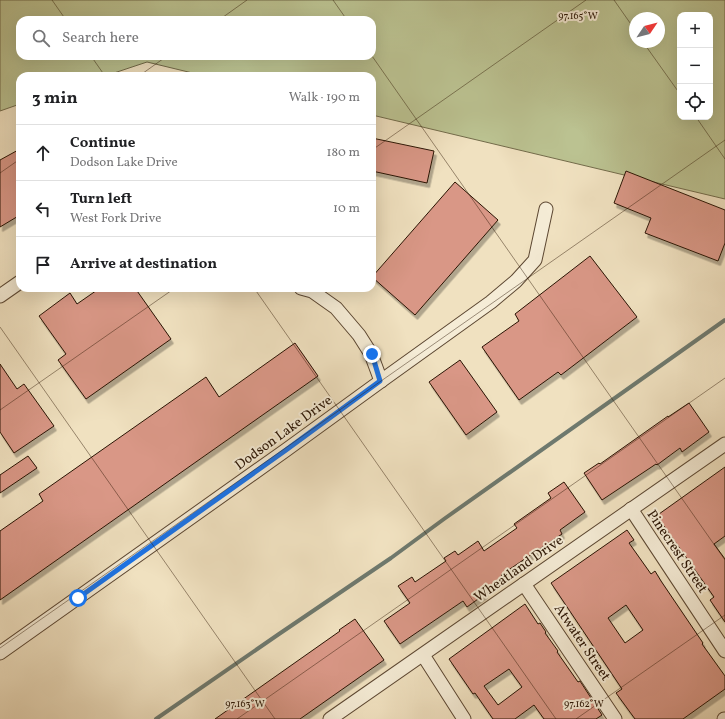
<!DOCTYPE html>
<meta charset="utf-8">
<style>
:root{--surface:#fff;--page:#f6f6f6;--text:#202124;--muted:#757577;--line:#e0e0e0}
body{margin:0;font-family:Vollkorn,serif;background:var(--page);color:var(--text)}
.controls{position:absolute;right:12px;top:12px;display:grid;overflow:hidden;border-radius:8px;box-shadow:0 4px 16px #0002}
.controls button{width:36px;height:36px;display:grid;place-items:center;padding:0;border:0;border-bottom:1px solid var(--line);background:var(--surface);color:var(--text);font:20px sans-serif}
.compass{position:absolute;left:629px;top:12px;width:36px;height:36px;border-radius:50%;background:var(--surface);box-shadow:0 4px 16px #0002;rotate:55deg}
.stop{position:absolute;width:12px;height:12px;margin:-9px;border:3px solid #1a73e8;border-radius:50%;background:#fff}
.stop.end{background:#1a73e8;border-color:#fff;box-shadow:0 1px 4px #0008}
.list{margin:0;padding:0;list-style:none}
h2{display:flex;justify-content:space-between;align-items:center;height:52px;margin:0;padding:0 16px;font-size:17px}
h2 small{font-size:13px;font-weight:400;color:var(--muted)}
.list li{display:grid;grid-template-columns:26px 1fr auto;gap:12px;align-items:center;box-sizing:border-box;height:56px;padding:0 16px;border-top:1px solid var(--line)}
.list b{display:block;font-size:15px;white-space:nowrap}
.list p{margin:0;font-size:13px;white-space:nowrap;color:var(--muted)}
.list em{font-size:13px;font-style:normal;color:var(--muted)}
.icon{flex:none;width:22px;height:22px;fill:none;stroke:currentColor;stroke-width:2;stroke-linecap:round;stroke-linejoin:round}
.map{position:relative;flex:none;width:725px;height:719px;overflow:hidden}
.search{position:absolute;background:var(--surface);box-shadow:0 4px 16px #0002;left:16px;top:16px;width:360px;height:44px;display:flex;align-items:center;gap:10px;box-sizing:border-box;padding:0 14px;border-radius:12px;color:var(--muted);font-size:15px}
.panel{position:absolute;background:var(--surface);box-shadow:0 4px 16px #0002;left:16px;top:72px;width:360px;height:220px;border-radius:12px}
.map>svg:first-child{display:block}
.green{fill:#bbc291;stroke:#726b4a;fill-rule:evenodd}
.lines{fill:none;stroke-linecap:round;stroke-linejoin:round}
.stream{stroke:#6e796e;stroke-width:4}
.building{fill:#d99786;stroke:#2a1403;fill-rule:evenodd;filter:url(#shadow)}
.street-casing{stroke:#5c4732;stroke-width:15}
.street{stroke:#f5ecd6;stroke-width:13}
.route{stroke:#1a73e8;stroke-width:5}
.ticks{fill:none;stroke:#2a1403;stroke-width:1;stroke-opacity:0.45}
.labels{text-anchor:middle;stroke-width:4;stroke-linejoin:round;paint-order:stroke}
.street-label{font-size:14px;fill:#2a1403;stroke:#f5ecd6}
.ticks-label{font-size:10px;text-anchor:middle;fill:#2a1403;stroke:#f5ecd6;stroke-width:4;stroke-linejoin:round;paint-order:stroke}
</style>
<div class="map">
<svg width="725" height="719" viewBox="0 0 725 719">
<defs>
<filter id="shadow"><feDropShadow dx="2.5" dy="4.5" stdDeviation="0" flood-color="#0004"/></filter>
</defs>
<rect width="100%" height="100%" fill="#f0e1c0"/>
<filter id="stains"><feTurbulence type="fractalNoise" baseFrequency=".005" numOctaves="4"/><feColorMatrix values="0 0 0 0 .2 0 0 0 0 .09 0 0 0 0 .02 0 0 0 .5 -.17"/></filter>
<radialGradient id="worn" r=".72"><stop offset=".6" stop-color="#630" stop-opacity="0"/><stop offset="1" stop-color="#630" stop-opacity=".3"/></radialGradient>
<path class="green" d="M0 0H725V199L372 115V76H205L147 62 105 76H20V104L0 111ZM680 15H710V117H680ZM635 18H659V42H635ZM20 20H372V56H20Z"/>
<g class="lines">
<path class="stream" d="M156 719 279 634 391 558 444 519 725 320"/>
</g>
<g class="building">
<path d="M372 138 434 151 427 183 372 171Z"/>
<path d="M20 149V215L0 227V160Z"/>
<path d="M626 171 725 210V243L718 261 645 233 651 218 614 203Z"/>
<path d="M455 182 498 220 415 315 372 277Z"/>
<path d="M590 256 637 317 561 375 558 372 519 400 482 347 519 321 515 314Z"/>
<path d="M100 288H135L171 339 86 399 58 360 66 354 39 316 70 293 77 304Z"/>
<path d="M295 343 318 376 0 600V531L43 501 39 494 206 377 219 397Z"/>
<path d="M460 360 497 412 466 435 429 382Z"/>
<path d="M0 364 17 389 24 384 54 426 14 453 0 432Z"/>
<path d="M689 403 709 432 682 452 680 448 657 465 656 464 602 500 584 473 599 463 600 464 668 416V417Z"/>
<path d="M28 456 37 468 0 493V475Z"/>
<path d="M725 467V536L714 544 725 559V622L710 600 714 597 664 526 660 529 652 519Z"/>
<path d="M564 482 585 512 560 530 562 534 501 575 504 578 484 592 485 594 467 607 463 601 400 644 384 621 410 603 398 586 412 577 415 582 446 561 444 558 455 551 458 555 478 541 484 551 517 528 514 524 551 498 548 493Z"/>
<path d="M627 530 634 540 629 543 651 574 655 571 661 581 703 643 702 644 725 676V689L683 719H635L616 693 622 689 551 583ZM626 605 643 630 625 643 608 618Z"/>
<path d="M525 604 538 624 540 623 546 632 545 633 558 651 557 652 578 682 580 681 602 715 596 719H544L534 705 515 719H493L475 693 473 694 449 659ZM509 669 522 687 498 705 484 686Z"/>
<path d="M355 619 384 660 300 719H215L340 631 339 630Z"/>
</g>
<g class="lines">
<defs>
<g id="street">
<path d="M301 288 312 291 336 308 359 335 371 354 381 381"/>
<path d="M0 296 20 282"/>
<path d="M631 509 725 651"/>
<path d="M524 584 615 719"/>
<path d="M0 653 286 450 381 381 491 302 516 281 535 260 546 209"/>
<path d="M423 655 464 719"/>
<path d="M330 719 725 444"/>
<path d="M724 719H725"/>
</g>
</defs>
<use href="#street" class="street-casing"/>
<use href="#street" class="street"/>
</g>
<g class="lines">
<path class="route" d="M78 598 286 450 380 381 372 354"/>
</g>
<path class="ticks" d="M52 0 66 20M333 0 347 20M614 0 635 30M219 20 247 0M643 42 680 94M91 56 105 76M372 56 725 560M139 76 167 56M696 117 725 159M372 150 586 0M0 173 20 159M254 288 556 719M0 327 275 719M0 410 175 288M0 648 725 140M237 719 725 378M576 719 725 615"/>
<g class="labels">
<g class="street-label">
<text transform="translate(283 432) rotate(-36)" y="5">Dodson Lake Drive</text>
<text transform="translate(678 551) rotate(56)" y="5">Pinecrest Street</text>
<text transform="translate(518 568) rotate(-35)" y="5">Wheatland Drive</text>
<text transform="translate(583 642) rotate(56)" y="5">Atwater Street</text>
</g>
</g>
<g class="ticks-label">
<text x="578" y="19">97.165°W</text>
<text x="245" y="707">97.163°W</text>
<text x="584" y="707">97.162°W</text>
</g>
<rect width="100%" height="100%" filter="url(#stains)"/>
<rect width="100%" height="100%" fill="url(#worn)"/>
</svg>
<div class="controls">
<button>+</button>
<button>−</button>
<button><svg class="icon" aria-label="locate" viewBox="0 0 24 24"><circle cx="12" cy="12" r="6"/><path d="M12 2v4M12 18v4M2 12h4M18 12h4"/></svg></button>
</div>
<svg class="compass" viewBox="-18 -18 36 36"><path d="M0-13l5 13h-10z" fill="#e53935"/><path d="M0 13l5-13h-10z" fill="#757577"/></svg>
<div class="stop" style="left:78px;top:598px"></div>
<div class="stop end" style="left:372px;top:354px"></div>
<div class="search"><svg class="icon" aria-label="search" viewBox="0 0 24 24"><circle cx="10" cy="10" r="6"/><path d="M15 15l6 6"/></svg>Search here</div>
<section class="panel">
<h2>3 min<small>Walk · 190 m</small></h2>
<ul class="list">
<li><svg class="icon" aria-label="ahead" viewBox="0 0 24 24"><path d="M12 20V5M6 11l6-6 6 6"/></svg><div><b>Continue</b><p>Dodson Lake Drive</p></div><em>180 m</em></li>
<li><svg class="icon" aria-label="left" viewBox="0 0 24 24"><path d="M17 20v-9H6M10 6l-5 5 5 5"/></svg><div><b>Turn left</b><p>West Fork Drive</p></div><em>10 m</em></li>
<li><svg class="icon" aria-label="arrive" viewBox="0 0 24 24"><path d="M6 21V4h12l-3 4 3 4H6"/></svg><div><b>Arrive at destination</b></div></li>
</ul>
</section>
</div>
